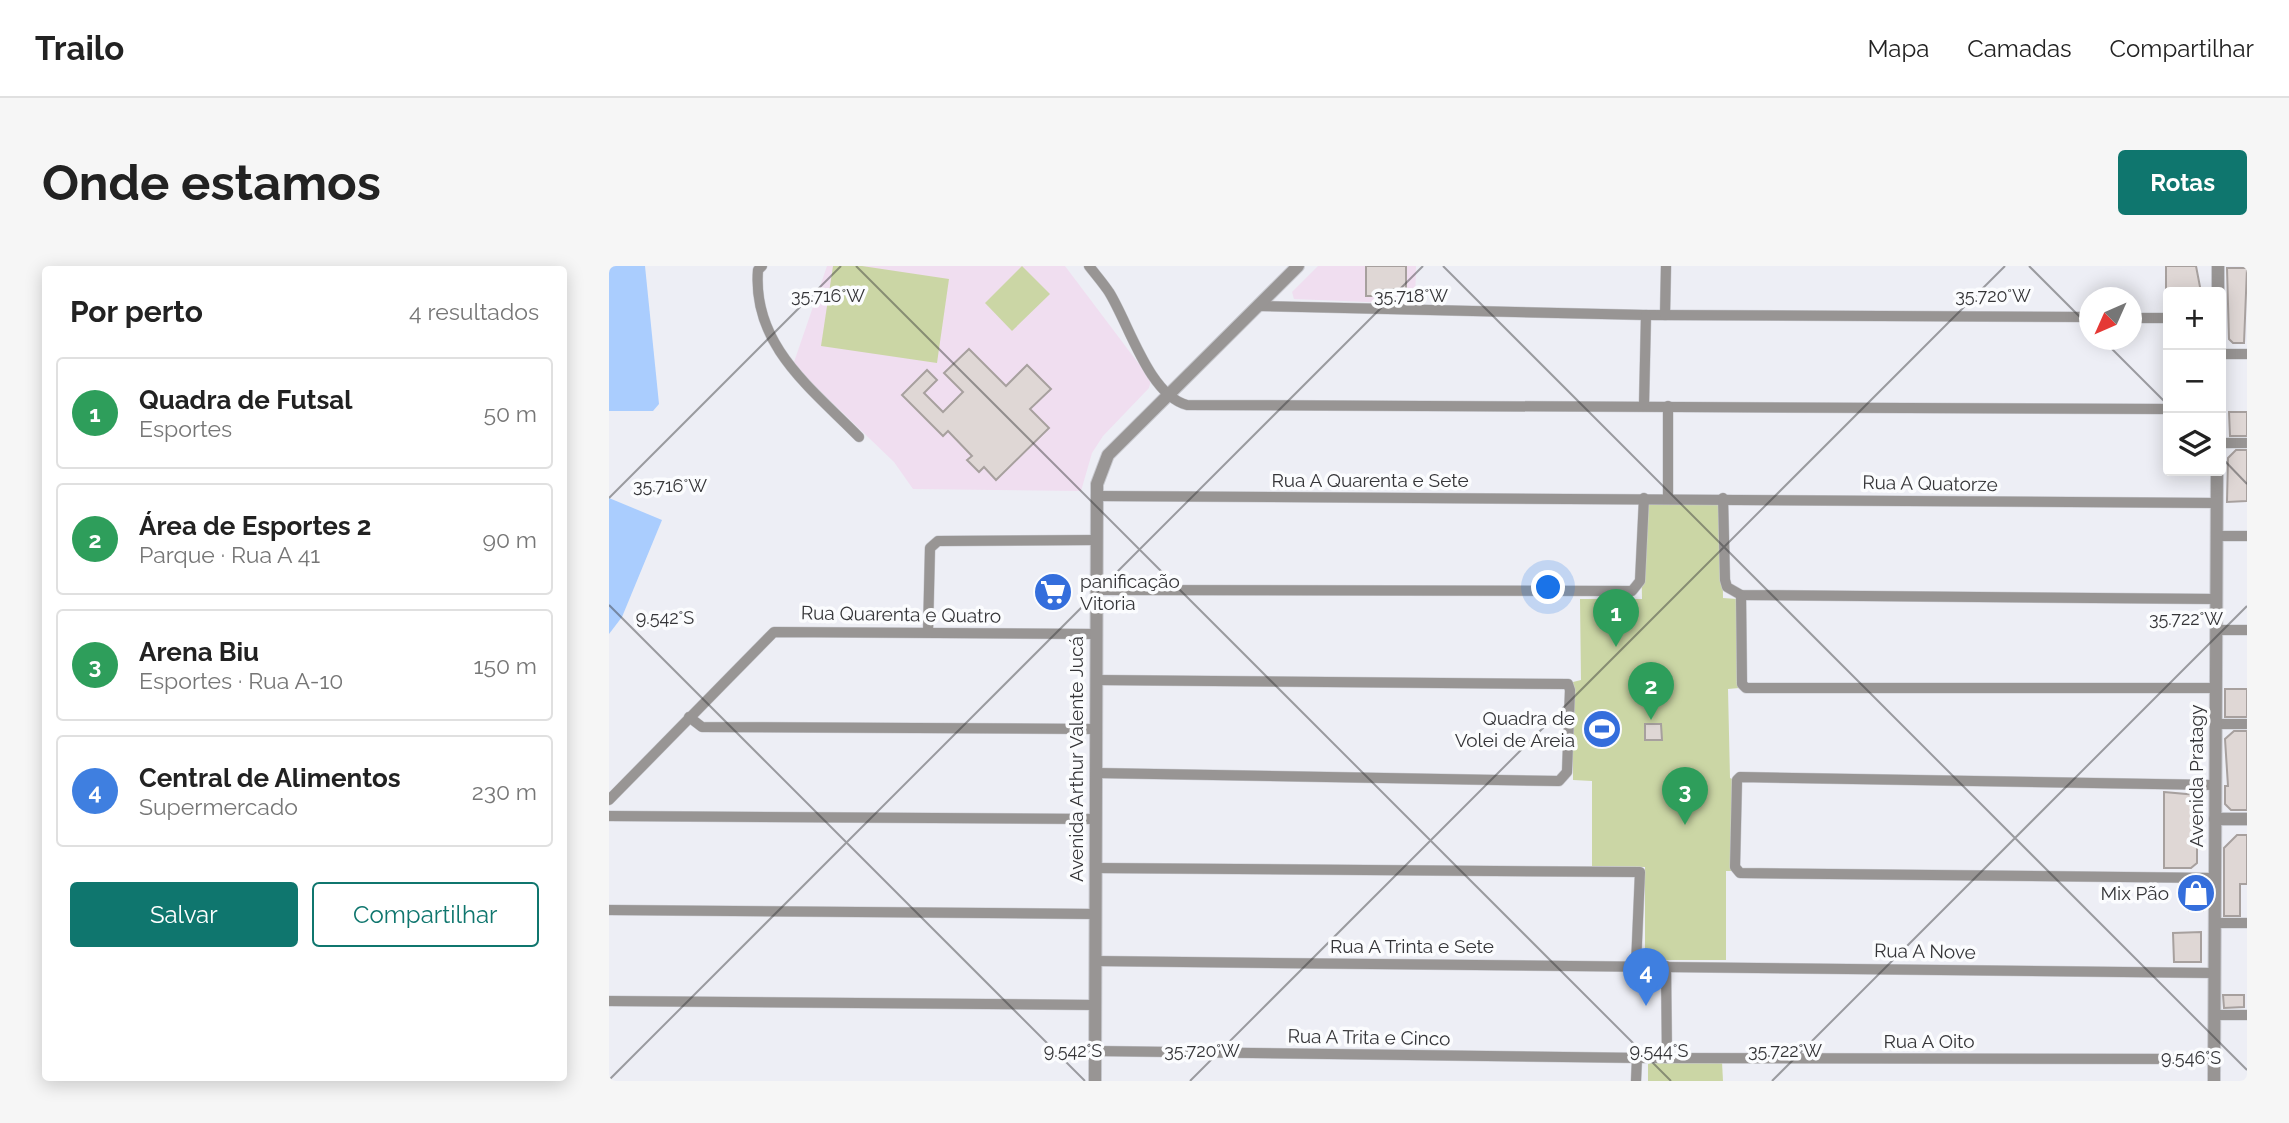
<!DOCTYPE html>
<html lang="pt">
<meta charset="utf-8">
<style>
:root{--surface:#fff;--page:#f6f6f6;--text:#222;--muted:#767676;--line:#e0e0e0;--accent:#0f766e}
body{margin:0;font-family:Raleway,sans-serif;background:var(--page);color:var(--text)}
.controls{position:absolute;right:21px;top:21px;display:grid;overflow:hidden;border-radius:7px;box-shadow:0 4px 18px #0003}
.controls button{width:63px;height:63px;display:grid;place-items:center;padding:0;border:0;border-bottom:2px solid var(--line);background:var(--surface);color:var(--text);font:35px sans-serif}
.compass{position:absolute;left:1470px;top:21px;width:63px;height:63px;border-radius:50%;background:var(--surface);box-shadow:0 4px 18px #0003;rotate:225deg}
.you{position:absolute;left:940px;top:322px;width:24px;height:24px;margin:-18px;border:5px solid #fff;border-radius:50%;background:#1a73e8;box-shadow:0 0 0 10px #1a73e833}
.badge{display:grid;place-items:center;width:46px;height:46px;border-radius:50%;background:var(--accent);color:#fff;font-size:23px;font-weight:700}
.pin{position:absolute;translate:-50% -58px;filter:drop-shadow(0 2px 4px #0008)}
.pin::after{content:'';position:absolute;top:37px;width:24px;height:21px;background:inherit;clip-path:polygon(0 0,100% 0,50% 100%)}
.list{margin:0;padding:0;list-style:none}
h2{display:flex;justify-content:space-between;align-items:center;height:91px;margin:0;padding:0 28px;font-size:30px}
h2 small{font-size:23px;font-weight:400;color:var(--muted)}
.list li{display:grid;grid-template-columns:46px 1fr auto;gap:21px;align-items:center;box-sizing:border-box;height:112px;margin:0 14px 14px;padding:0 14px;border:2px solid var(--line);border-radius:7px}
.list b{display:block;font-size:26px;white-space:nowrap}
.list p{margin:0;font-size:23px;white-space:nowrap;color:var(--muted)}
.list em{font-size:23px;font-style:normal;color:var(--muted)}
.actions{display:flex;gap:14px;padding:21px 28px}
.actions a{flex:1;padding:16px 0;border:2px solid var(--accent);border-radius:7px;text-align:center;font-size:24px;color:var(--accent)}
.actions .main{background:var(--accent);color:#fff}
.icon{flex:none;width:38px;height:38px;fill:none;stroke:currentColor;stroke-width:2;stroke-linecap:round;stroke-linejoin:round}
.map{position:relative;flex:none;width:1638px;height:815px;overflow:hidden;border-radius:7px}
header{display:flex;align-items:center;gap:42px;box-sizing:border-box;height:98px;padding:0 35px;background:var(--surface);border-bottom:2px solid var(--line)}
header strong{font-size:33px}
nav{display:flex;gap:38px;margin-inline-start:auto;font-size:24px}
.intro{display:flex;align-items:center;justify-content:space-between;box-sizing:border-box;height:168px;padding:0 42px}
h1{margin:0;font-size:49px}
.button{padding:18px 32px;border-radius:7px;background:var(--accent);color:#fff;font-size:24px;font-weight:700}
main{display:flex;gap:42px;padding:0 42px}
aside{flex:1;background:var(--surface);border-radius:7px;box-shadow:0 4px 18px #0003}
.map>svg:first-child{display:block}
.education{fill:#f0def0}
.green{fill:#cbd6a5}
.water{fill:#aacdfe}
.building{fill:#dfd7d5;stroke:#a7a09e;stroke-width:2}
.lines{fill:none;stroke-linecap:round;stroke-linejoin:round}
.minor-casing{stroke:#c8c9cf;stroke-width:11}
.tertiary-casing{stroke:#c8c9cf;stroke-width:14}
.minor{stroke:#989594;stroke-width:10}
.tertiary{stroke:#989594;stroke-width:12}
.ticks{fill:none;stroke:#353538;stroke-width:2;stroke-opacity:0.45}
.labels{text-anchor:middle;stroke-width:7;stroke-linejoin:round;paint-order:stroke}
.street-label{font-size:19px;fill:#353538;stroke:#fbfcfe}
.poi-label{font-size:19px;fill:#353538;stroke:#fbfcfe;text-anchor:end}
.ticks-label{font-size:18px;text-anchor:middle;fill:#353538;stroke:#fbfcfe;stroke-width:7;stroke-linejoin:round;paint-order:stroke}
</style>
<header>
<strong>Trailo</strong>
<nav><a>Mapa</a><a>Camadas</a><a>Compartilhar</a></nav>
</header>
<div class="intro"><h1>Onde estamos</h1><a class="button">Rotas</a></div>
<main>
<aside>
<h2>Por perto<small>4 resultados</small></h2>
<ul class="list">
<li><span class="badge" style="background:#2e9e5b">1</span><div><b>Quadra de Futsal</b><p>Esportes</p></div><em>50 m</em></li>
<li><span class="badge" style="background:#2e9e5b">2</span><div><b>Área de Esportes 2</b><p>Parque · Rua A 41</p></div><em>90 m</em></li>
<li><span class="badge" style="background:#2e9e5b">3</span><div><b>Arena Biu</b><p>Esportes · Rua A-10</p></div><em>150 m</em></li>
<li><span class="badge" style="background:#3f7fe0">4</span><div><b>Central de Alimentos</b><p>Supermercado</p></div><em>230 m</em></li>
</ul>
<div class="actions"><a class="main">Salvar</a><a>Compartilhar</a></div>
</aside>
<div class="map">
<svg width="1638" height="815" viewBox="0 0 1638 815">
<rect width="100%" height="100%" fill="#edeef5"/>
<g class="education">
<path d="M218 0H456L542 114 540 122 494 170 483 187 472 225 304 223 285 196 184 99Z"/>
<path d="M709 0H807L806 38 685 33 683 26Z"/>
</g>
<g class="green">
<path d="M224 0H253L340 13 328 97 212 80Z"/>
<path d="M413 0 441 28 403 65 376 37Z"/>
<path d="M1031 235H1113L1114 332 1128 333 1130 422 1119 423 1121 512 1129 516V605H1117V694H1036V601L983 600V515L964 514V416L972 414 971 333H1033Z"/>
<path d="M1113 796 1114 815H1039V797Z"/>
</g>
<g class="water">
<path d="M0 0H36L50 138 44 145H0Z"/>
<path d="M0 232 53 254 13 351 0 368Z"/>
</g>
<g class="building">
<path d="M757 0H797V23L772 24V30H757Z"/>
<path d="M1557 0H1587L1592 26H1557Z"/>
<path d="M1618 2H1638L1635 77H1624L1620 73Z"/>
<path d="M360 83 397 120 418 99 442 123 421 143 440 162 387 214 375 201 370 206 358 194 363 190 339 165 334 170 293 129 318 104 328 114 315 127 334 146 354 126 335 107Z"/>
<path d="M1620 146H1638V170H1621Z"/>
<path d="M1627 184H1638V235L1618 236 1619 192Z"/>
<rect x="1616" y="423" width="22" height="28"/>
<path d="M1036 458H1052L1053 474H1036Z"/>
<path d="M1625 465H1638V544H1622L1616 538V520H1619L1616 473Z"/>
<path d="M1555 526 1588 529V597L1582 602H1555Z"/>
<path d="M1628 569H1638V618H1631V650H1615V582Z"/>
<path d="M1579 619H1594V645H1580Z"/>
<path d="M1592 666V696H1565L1564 667Z"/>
<path d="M1614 729H1635V741L1615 742Z"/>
</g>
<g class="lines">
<defs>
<g id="minor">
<path d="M153 0 149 4C143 79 202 122 250 171"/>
<path d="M480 0C487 9 494 17 500 26 520 58 540 129 578 139L1559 143"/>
<path d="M649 40 1037 49 1480 51"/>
<path d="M1056 49 1057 0"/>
<path d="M1522 52H1559"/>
<path d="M1612 88H1638"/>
<path d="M1035 139 1037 49"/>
<path d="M1612 177H1638"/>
<path d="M487 230 1608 237"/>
<path d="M1114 232 1116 314 1118 321 1132 329 1607 333"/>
<path d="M1059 233V140"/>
<path d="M1608 270H1638"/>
<path d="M487 324 1023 325 1031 315 1035 232"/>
<path d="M1132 329 1133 418 1137 422H1607"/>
<path d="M1607 364H1638"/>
<path d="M319 366 321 282 329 275 487 274"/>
<path d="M80 451 93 461 487 463"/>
<path d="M1607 458H1638"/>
<path d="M487 507 950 515 958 506 961 424 959 418 487 414"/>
<path d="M0 534 165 366 487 368"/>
<path d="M0 550 486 553"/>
<path d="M486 602 1031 606 1027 699"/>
<path d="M1606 612 1131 607 1126 601 1128 514 1131 511 1606 519"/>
<path d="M0 644 486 648"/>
<path d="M1605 657H1638"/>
<path d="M486 695 1605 707"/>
<path d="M1057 700 1058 792"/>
<path d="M0 735 486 739"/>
<path d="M1605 749H1638"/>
<path d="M486 785 1034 792 1605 793"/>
<path d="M1027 815 1028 792"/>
</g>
<g id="tertiary">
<path d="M1609 26V0"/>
<path d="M1606 553H1638"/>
<path d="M486 815 488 218 499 189 689 0"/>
<path d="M1605 815 1608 205"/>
</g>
</defs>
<use href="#minor" class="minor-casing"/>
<use href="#tertiary" class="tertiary-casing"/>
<use href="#minor" class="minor"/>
<use href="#tertiary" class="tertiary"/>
</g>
<path class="ticks" d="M247 0 1062 815M834 0 1638 804M1420 0 1480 60M1494 74 1559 139M1612 191 1638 218M0 232 232 0M0 339 476 815M0 814 814 0M581 815 1396 0M1163 815 1638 340"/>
<defs>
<symbol id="supermarket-disc" viewBox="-11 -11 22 22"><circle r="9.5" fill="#346edc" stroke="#fbfcfe"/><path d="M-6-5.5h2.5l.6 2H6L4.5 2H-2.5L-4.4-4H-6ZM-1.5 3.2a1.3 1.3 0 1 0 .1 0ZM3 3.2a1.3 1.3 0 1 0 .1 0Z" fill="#fff"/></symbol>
<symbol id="stadium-disc" viewBox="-11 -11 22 22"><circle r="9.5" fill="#346edc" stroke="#fbfcfe"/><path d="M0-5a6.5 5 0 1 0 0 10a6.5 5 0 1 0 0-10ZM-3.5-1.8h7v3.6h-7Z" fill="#fff"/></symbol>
<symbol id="shop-disc" viewBox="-11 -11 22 22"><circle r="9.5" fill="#346edc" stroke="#fbfcfe"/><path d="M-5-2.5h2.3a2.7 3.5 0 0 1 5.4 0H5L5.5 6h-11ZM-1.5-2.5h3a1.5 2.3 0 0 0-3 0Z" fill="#fff"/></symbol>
</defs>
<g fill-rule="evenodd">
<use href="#supermarket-disc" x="422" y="304" width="44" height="44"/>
<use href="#stadium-disc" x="971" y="441" width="44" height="44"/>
<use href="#shop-disc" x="1565" y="605" width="44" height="44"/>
</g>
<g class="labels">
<g class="street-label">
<text x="761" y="221">Rua A Quarenta e Sete</text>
<text transform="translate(1321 217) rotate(1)" y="7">Rua A Quatorze</text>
<text transform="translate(292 348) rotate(1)" y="7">Rua Quarenta e Quatro</text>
<text transform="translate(467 493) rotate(-90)" y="7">Avenida Arthur Valente Jucá</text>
<text transform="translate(1587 510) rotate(-90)" y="7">Avenida Pratagy</text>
<text x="803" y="687">Rua A Trinta e Sete</text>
<text transform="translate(1316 685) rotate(1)" y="7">Rua A Nove</text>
<text transform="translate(760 771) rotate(1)" y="7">Rua A Trita e Cinco</text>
<text x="1320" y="782">Rua A Oito</text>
</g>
<g class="poi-label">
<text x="471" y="322" text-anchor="start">panificação<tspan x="471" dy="22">Vitoria</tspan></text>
<text x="966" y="459">Quadra de<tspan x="966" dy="22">Volei de Areia</tspan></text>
<text x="1560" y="634">Mix Pão</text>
</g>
</g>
<g class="ticks-label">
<text x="219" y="36">35.716°W</text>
<text x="802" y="36">35.718°W</text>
<text x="1384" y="36">35.720°W</text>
<text x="61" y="226">35.716°W</text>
<text x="56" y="358">9.542°S</text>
<text x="1577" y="359">35.722°W</text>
<text x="464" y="791">9.542°S</text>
<text x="593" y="791">35.720°W</text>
<text x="1050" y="791">9.544°S</text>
<text x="1176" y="791">35.722°W</text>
<text x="1582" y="798">9.546°S</text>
</g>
</svg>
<div class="controls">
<button>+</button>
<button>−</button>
<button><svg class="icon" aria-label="layers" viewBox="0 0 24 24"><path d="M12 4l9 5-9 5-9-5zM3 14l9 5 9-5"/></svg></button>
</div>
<svg class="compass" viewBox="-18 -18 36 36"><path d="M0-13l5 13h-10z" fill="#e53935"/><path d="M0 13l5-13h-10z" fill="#767676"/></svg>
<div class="you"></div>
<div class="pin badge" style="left:1007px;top:381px;background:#2e9e5b">1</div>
<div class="pin badge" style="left:1042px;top:454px;background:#2e9e5b">2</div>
<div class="pin badge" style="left:1076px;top:559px;background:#2e9e5b">3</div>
<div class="pin badge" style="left:1037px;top:740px;background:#3f7fe0">4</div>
</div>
</main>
